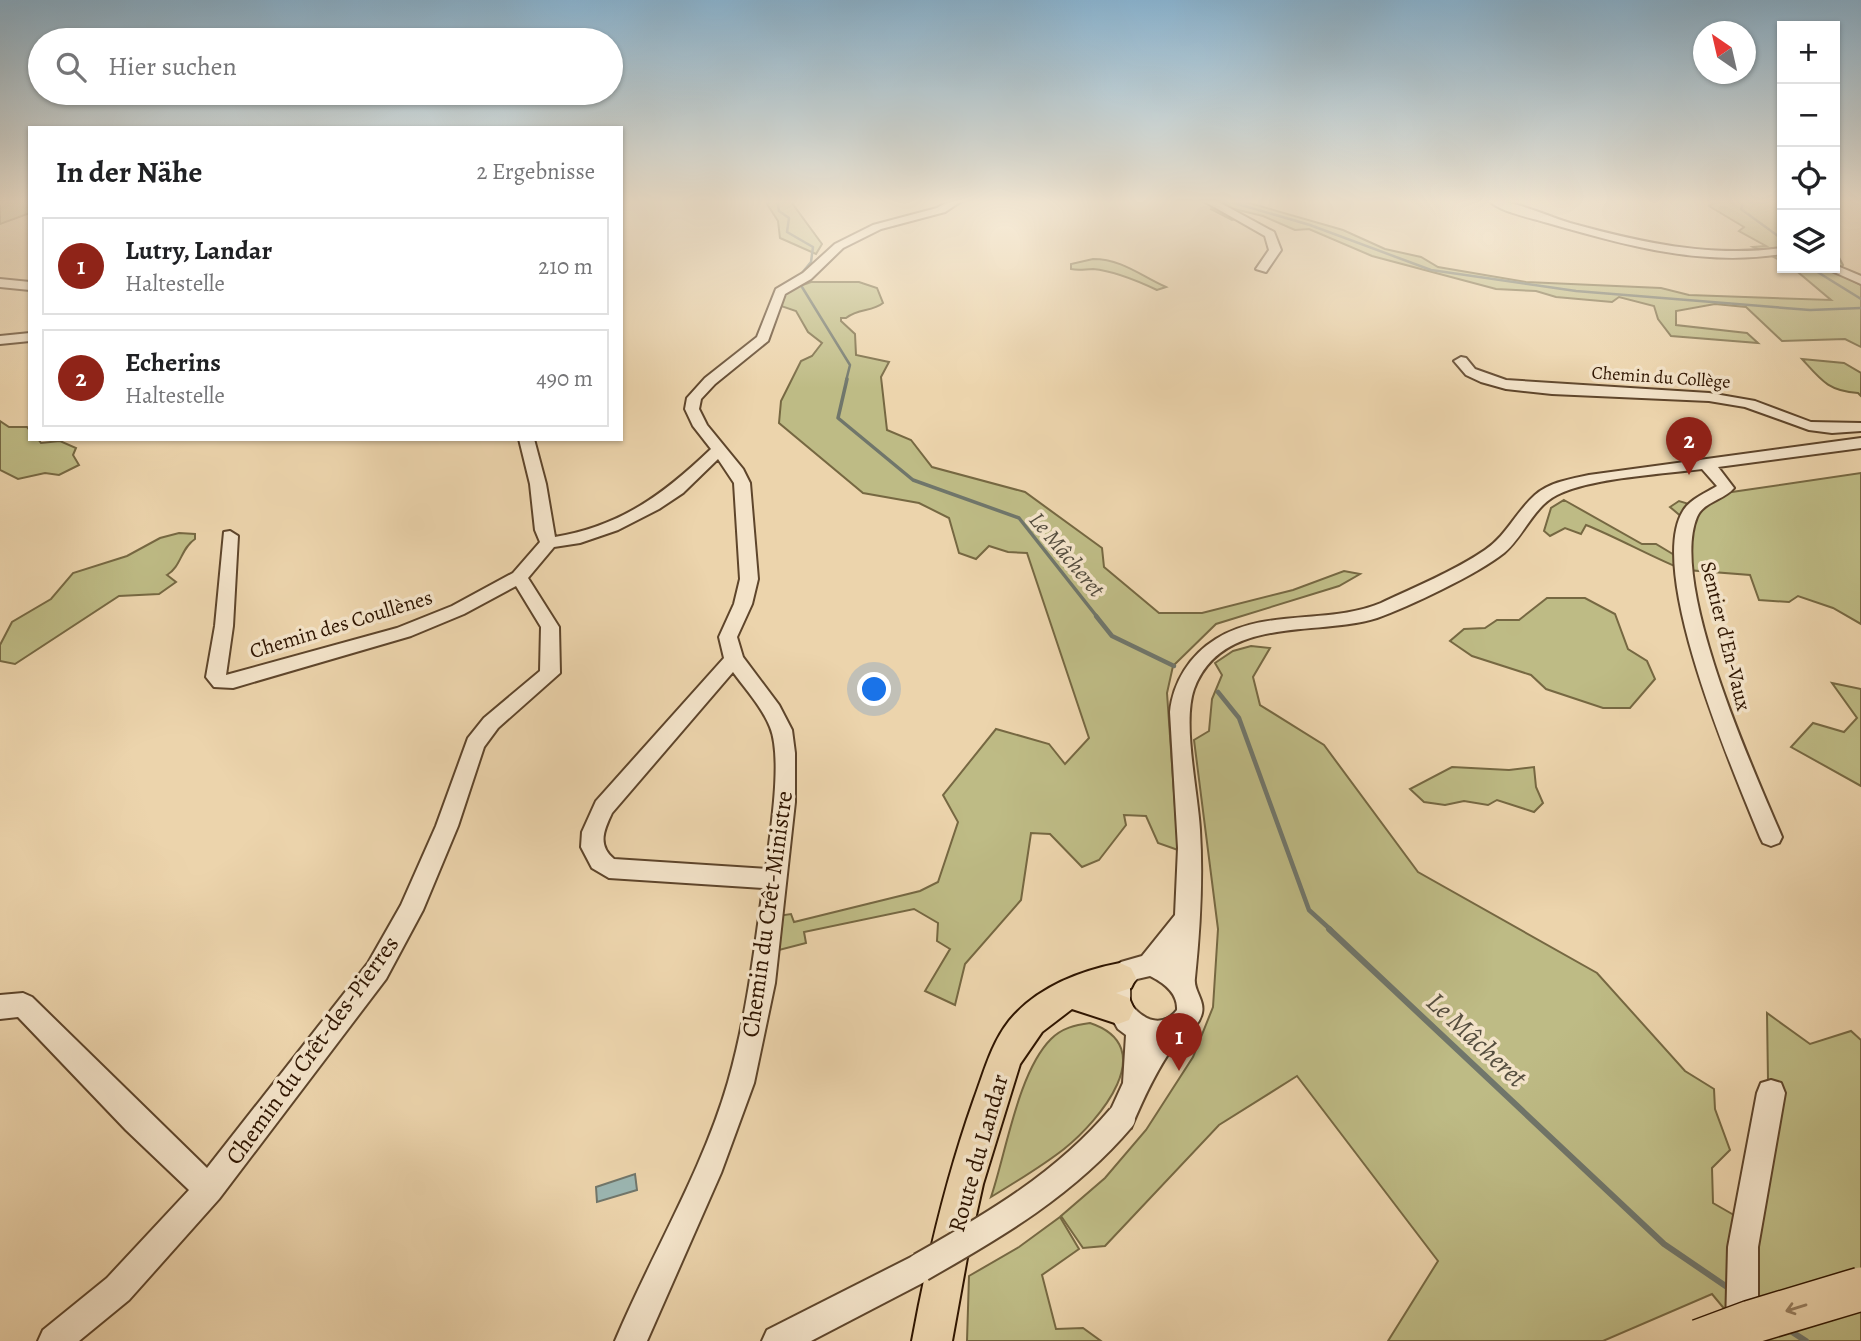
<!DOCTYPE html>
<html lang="de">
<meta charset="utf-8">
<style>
:root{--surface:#fff;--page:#f2f2f2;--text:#202124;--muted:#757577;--line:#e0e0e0;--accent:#8f2418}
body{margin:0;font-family:Alegreya,serif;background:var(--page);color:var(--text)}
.controls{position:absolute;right:21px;top:21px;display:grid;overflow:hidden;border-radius:0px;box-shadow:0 2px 5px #0004}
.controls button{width:63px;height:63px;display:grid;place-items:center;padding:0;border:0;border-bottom:2px solid var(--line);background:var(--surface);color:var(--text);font:35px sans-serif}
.compass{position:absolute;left:1693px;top:21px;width:63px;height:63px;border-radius:50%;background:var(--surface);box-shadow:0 2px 5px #0004;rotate:326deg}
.you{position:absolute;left:875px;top:690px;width:24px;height:24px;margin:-18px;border:5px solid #fff;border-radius:50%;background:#1a73e8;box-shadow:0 0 0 10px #1a73e833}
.badge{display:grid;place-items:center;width:46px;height:46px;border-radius:50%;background:var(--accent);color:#fff;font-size:23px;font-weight:700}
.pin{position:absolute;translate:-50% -58px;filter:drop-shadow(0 2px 4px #0008)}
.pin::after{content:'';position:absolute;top:37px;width:24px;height:21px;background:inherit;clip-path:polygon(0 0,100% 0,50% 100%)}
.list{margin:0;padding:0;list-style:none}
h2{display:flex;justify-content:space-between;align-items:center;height:91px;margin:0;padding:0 28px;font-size:30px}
h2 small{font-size:23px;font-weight:400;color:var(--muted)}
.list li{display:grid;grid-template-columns:46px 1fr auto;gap:21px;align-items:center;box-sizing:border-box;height:98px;margin:0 14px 14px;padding:0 14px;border:2px solid var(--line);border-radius:0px}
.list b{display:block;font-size:26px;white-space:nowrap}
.list p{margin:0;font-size:23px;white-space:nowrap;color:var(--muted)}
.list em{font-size:23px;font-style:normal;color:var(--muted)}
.icon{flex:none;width:38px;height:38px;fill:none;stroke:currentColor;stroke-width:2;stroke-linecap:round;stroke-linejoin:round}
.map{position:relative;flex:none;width:1861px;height:1341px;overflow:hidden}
.search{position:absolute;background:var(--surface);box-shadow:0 2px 5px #0004;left:28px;top:28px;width:595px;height:77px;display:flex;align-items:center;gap:18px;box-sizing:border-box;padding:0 24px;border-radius:38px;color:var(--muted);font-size:26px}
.panel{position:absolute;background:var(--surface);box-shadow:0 2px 5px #0004;left:28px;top:126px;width:595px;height:315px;border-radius:0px}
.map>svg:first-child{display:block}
.green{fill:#bebb85;stroke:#766842;stroke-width:2}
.water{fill:#9bb7b3;stroke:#70766b;stroke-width:2}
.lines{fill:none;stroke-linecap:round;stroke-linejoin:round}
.stream-far3{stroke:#70766b;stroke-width:2.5}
.stream-far2{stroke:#70766b;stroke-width:3.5}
.stream-far1{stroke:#70766b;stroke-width:4.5}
.stream{stroke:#70766b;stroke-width:6}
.minor-casing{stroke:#5e452b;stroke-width:4}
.major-casing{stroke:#2f1500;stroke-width:4}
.minor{fill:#f3e3c9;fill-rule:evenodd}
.major{fill:#ecd4ac;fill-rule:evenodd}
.minor-bridge-casing{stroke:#5e452b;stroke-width:32;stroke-linecap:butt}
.highway-bridge-casing{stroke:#2f1500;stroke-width:46;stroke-linecap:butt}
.minor-bridge{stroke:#f3e3c9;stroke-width:28}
.highway-bridge{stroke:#ecd4ac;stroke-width:43}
.oneway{stroke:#977e5f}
.labels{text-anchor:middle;stroke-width:7;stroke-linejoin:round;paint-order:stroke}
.far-street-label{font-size:18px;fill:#2f1500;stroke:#f3e3c9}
.street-label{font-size:21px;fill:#2f1500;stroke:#f3e3c9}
.water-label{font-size:23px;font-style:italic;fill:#554e3f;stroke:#f3e3c9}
.near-street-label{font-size:24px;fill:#2f1500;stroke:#f3e3c9}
.near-water-label{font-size:28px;font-style:italic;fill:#554e3f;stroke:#f3e3c9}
</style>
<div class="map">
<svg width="1861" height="1341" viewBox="0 0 1861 1341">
<rect width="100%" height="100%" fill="#ecd4ac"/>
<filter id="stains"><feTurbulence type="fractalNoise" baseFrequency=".00286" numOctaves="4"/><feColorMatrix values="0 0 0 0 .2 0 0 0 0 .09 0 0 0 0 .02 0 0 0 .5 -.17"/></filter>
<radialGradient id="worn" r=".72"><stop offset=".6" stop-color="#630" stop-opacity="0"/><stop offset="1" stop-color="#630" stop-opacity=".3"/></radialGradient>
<g class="green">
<path d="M0 200H30V213L0 224Z"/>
<path d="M769 200H793L792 203 822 244 816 254 780 238 778 221 767 204Z"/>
<path d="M1209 200H1239L1343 230 1385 249 1421 257 1438 267 1526 282 1661 288 1689 295 1831 300 1793 268H1835V250L1843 265 1838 273 1861 285V347L1845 339 1782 341 1746 307 1715 304 1676 311V325L1747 333 1758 343 1671 336 1658 319 1654 306 1619 297 1612 302 1556 297 1536 291 1496 289 1372 256 1309 229 1295 230 1263 216 1234 209 1239 218 1232 220 1211 209 1214 203Z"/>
<path d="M1718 200H1782V261L1753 247 1766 246 1739 231 1744 227 1709 206Z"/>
<path d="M1093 259C1122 259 1141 276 1166 287L1157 290C1138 281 1114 271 1093 269 1085 269 1080 271 1071 269V264Z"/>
<path d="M811 282H859L877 288 883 303C872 312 859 308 846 318H841V321L855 334 856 355 889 362 881 377 887 430 911 440 932 467 1025 492 1102 548 1104 567 1159 613H1202L1293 590 1344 571 1360 574 1339 586 1216 624 1173 666 1167 693 1178 850 1158 843 1146 816 1124 815 1126 825 1099 860 1082 867 1050 834 1031 833 1021 900 965 964 955 1005 925 991 950 949 937 941 938 923 914 909 804 932 806 943 779 950 777 916 791 914 794 922 920 891 938 882 958 822 943 795 996 729 1049 744 1065 764 1089 738 1027 553 1008 552 989 546 976 559 959 553 949 518 919 503 863 493 779 423 781 401 801 361 812 356 822 343 808 332 796 311 778 305C785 287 796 288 811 282Z"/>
<path d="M1802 359 1844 363 1861 373V396L1858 393C1828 391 1821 380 1802 359Z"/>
<path d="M0 421 9 427H27L30 431V439H38L41 443 60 441 76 448 73 455 79 465 59 475 45 473 18 479 0 470Z"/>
<path d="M1861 473V624L1833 608 1798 596 1789 602 1759 600 1750 575 1687 570 1690 524 1670 507 1679 501 1702 508 1725 493Z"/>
<path d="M1564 500 1642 544H1656L1676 556 1677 567C1646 554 1618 538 1586 525L1581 534 1565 528 1550 536 1544 531 1551 508Z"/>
<path d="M179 533 195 534V539C181 548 181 567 167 575L176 582 159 594 119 596 15 664 0 661V645L12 622 51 599 73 573 127 556 160 538Z"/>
<path d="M1547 598H1585L1615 614 1628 649 1647 661 1655 679 1630 708H1603L1546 689 1531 675 1472 656 1450 641 1464 629 1485 628 1497 620H1519Z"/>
<path d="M1251 646 1270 648 1253 677 1260 705 1324 745 1418 872 1597 973 1685 1071 1714 1089 1715 1109 1730 1150 1712 1168 1713 1203 1760 1230 1755 1149 1768 1080 1767 1013 1810 1044 1851 1031 1861 1040V1341H1751L1712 1294 1603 1341H1388L1438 1261 1297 1076 1219 1125 1105 1246 1083 1248 1061 1216 1105 1178 1146 1130 1193 1057 1213 1007 1218 929 1194 740 1209 731 1212 699 1222 675 1215 663 1233 651Z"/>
<path d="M1832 683 1861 689V786L1791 747 1813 723 1844 732 1857 718Z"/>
<path d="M1452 767 1509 770 1534 767 1536 787 1543 803 1534 812 1497 800 1488 805 1464 801 1445 805 1424 802 1410 789Z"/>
<path d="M1090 1023C1162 1047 1099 1121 1064 1149 1041 1167 1016 1182 991 1197 1006 1153 1018 1072 1051 1039 1062 1028 1075 1025 1090 1023Z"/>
<path d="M1060 1217 1079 1249 1042 1275 1056 1329 1083 1328 1101 1341H967L969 1276 1019 1247Z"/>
</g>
<path class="water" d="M635 1174 637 1190 597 1202 596 1187Z"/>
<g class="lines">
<g class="stream-far3">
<path d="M777 200 779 211 789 218 787 232 813 247 811 262 797 279"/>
<path d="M1224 200 1310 225 1431 270 1576 291 1810 310 1861 308"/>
<path d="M1744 200 1741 209 1782 239"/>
<path d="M1811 268 1861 299"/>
<path d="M802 287 850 365 846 381"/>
</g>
<path class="stream-far2" d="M847 379 838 418 913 480 1019 518 1098 618"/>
<g class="stream-far1">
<path d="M1096 616 1112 636 1174 666"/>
<path d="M1218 692 1239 718 1309 910 1331 930"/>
</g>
<g class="stream">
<path d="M1329 929 1664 1244 1730 1289"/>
<path d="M1789 1330 1806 1341"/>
</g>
<defs>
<g id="minor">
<path d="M951 200H963L945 212 881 229 843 248 811 279 785 294 768 341 715 384 701 399 699 409 707 425 743 469 750 483 758 579 752 604 737 637 743 657 779 705 792 730 795 753V802L775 983 754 1083 721 1173 647 1341H615C651 1255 702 1172 728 1082 746 1019 754 953 763 888L609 878 592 868 581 847 582 832 596 801 724 658 719 637 734 604 740 579 734 483 718 459 683 493 659 509 618 530 580 543 554 547 528 578 559 627 560 673 498 728 484 747 458 826 423 910 386 979 219 1199 129 1300 79 1341H38L43 1330 107 1278 189 1190 126 1130 18 1017 0 1019V995L23 993 32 997 207 1168 368 963 401 905 436 826 468 738 484 718 540 671 541 627 516 586 464 614 411 636 233 688 214 687 206 677 215 626 224 532 230 531 238 536 233 626 226 675 397 628 452 606 513 573 540 542 535 530 530 484 519 439H534L546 484 555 537C621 526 664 494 711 449L693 426 685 409 687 398 705 378 757 337 776 289 803 273 835 244 873 225 937 208ZM733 672C746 690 762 707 770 727 783 758 770 834 766 869L614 859C597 845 604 830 612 813Z"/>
<path d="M1202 200H1215L1274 232 1281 250 1266 272 1256 269 1269 250 1265 236Z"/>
<path d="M1488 200C1513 200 1545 215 1570 223 1639 242 1710 258 1782 248V254C1702 267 1624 245 1548 223 1529 217 1502 213 1488 200Z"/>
<path d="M1835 265 1861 276V284L1825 268H1835Z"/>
<path d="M0 279 30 282V290L0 287Z"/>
<path d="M30 333V341L0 344V336Z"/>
<path d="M1461 357 1466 358 1475 369 1506 380 1709 393 1755 401 1811 422 1861 423V431L1832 433 1809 430 1745 407 1709 401 1552 394 1506 389 1481 382 1466 375 1454 361Z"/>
<path d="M1861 438V448L1718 467 1734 488C1724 500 1703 502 1697 517 1669 584 1753 769 1782 837L1779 843 1771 846 1763 843 1760 837C1734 773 1646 571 1683 511 1690 499 1706 493 1717 486L1702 469C1664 474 1589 478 1557 495 1533 507 1524 536 1504 553 1478 574 1408 607 1377 618 1318 637 1222 614 1194 689 1182 723 1198 792 1200 830 1203 880 1200 930 1195 978 1193 990 1205 1000 1202 1013 1198 1030 1184 1032 1175 1044 1157 1069 1143 1099 1131 1128L1121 1132 1111 1128 1107 1118 1123 1083 1126 1035 1118 1029 1106 1008 1103 993 1106 980 1110 972 1121 962 1142 956 1175 915 1178 848 1170 712C1173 682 1190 655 1216 639 1266 608 1328 625 1381 603 1415 587 1454 571 1485 550 1506 536 1516 512 1535 495 1550 482 1570 479 1589 475ZM1150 976C1164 983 1178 993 1177 1010 1162 1029 1142 1020 1130 1003V986L1137 979Z"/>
<path d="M1771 1080 1781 1083 1785 1093 1758 1247V1326L1753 1337 1744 1341 1731 1337 1726 1326 1728 1247 1757 1093 1761 1083Z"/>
<path d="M921 1252 932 1256 936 1267 932 1278 811 1341H762L767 1330Z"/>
</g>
<path id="major" d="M1120 963 1131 968 1136 978 1131 988 1116 993 1129 998 1134 1009 1129 1020 1118 1024 1072 1009 1042 1032 1020 1064 983 1184 969 1247 952 1341H912C927 1259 946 1178 974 1099 984 1072 991 1044 1009 1021 1036 988 1079 971 1120 963Z"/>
</defs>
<use href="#minor" class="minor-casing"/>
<use href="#major" class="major-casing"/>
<use href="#minor" class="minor"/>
<use href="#major" class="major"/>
<defs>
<path id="minor-bridge" d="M921 1267C995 1225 1065 1184 1121 1118"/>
<path id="highway-bridge" d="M1700 1341 1751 1322 1861 1289"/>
</defs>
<use href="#minor-bridge" class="minor-bridge-casing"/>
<use href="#highway-bridge" class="highway-bridge-casing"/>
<use href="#minor-bridge" class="minor-bridge"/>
<use href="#highway-bridge" class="highway-bridge"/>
</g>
<defs><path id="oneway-shaft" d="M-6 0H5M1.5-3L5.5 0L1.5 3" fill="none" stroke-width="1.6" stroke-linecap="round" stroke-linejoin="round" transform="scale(1.75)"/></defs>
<use class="oneway" href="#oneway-shaft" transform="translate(1796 1308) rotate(163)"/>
<linearGradient id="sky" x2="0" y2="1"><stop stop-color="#89b5d3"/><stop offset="0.52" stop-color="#f6ecda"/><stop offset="1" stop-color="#f6ecda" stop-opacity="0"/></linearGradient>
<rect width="1861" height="388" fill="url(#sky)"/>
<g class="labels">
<g class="far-street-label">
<text transform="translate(1661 377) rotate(4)" y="6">Chemin du Collège</text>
</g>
<g class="street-label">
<text transform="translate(341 624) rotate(-17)" y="7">Chemin des Coullènes</text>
<text transform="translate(1726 636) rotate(76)" y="7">Sentier d'En-Vaux</text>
</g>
<g class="water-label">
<text transform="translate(1067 554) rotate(50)" y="8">Le Mâcheret</text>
</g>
<g class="near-street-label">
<text transform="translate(767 914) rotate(-82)" y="8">Chemin du Crêt-Ministre</text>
<text transform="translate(312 1050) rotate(-54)" y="8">Chemin du Crêt-des-Pierres</text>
<text transform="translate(978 1153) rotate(-74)" y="8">Route du Landar</text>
</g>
<g class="near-water-label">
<text transform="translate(1477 1039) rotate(43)" y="10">Le Mâcheret</text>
</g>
</g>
<rect width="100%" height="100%" filter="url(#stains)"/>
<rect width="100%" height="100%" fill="url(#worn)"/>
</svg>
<div class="controls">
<button>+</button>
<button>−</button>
<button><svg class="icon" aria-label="locate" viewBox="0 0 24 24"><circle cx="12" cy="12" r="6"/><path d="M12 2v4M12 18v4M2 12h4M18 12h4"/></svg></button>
<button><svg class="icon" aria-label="layers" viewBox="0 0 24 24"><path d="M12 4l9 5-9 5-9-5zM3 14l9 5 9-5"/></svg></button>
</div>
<svg class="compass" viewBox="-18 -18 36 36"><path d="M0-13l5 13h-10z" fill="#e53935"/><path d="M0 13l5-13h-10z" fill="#757577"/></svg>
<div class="you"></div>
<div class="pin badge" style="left:1179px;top:1071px">1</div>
<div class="pin badge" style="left:1689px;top:475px">2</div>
<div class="search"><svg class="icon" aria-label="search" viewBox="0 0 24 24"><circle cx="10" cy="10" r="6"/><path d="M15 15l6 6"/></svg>Hier suchen</div>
<section class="panel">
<h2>In der Nähe<small>2 Ergebnisse</small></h2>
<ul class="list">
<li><span class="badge">1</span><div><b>Lutry, Landar</b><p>Haltestelle</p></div><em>210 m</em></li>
<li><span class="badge">2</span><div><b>Echerins</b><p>Haltestelle</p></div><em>490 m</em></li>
</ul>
</section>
</div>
